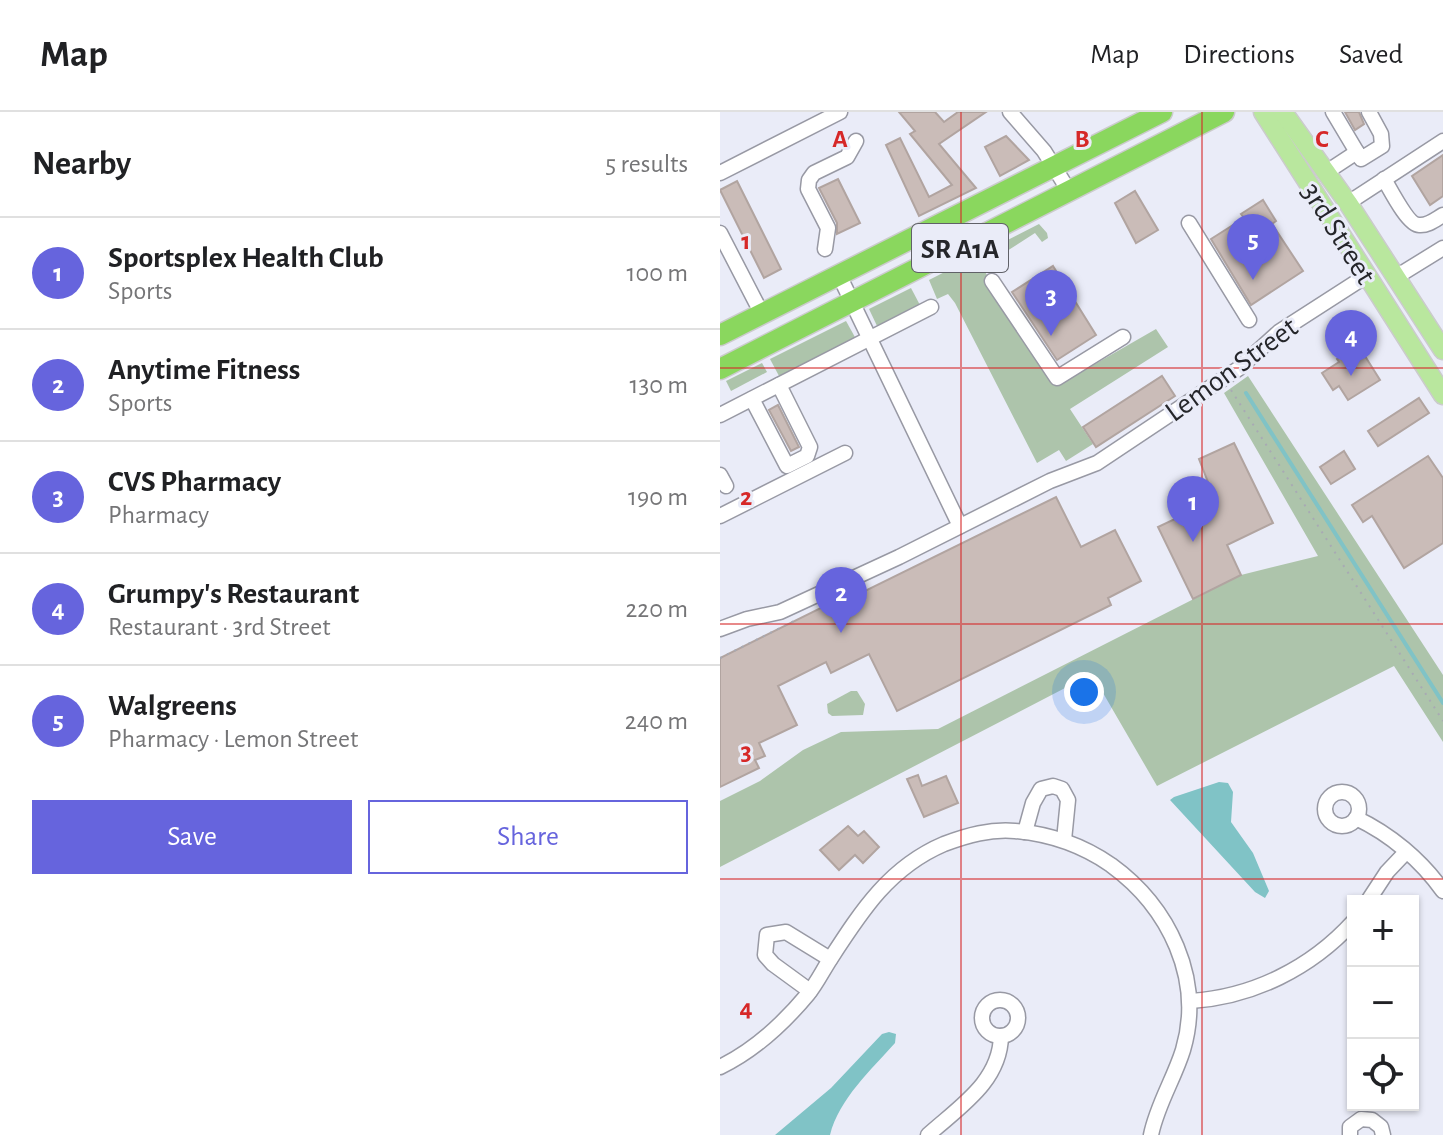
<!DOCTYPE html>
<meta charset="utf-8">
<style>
:root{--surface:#fff;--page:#f2f2f2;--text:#202124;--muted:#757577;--line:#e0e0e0;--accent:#6664dd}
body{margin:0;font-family:"Alegreya Sans",sans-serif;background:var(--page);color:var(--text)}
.controls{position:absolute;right:24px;bottom:24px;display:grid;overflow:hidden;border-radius:0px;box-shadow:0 2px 6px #0004}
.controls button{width:72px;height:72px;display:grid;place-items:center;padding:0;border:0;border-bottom:2px solid var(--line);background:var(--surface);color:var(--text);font:40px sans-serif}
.you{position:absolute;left:364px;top:580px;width:28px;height:28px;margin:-20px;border:6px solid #fff;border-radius:50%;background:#1a73e8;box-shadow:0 0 0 12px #1a73e833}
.badge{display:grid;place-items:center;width:52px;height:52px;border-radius:50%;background:var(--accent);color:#fff;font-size:26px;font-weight:700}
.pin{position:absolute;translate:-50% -66px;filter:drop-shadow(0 2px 4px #0008)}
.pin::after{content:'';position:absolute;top:42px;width:28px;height:24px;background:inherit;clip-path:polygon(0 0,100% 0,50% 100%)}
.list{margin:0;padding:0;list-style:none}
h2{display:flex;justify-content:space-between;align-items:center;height:104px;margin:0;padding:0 32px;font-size:34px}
h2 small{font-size:26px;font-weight:400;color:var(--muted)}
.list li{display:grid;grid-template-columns:52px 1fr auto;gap:24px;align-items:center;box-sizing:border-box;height:112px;padding:0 32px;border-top:2px solid var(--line)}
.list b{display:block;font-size:30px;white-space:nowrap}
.list p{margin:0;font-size:26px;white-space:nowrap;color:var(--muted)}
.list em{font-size:26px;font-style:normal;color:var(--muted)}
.actions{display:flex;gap:16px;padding:24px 32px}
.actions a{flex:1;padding:18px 0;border:2px solid var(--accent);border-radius:0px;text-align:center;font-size:28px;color:var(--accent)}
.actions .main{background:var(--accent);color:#fff}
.icon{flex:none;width:44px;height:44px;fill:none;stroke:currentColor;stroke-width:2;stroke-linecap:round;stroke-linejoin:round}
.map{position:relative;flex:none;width:723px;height:1023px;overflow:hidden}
header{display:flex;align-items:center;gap:48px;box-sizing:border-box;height:112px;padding:0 40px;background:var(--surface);border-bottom:2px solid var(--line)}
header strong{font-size:38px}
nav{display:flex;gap:44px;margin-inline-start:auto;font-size:28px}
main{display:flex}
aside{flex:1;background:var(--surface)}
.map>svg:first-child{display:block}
.green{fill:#adc4ab}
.water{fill:#80c3c6}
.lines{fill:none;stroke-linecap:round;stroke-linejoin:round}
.stream{stroke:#80c3c6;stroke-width:4}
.building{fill:#cabcb8;stroke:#b1a4a0;stroke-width:2}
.minor-casing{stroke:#9899a4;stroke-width:17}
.major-casing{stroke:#cbcbcc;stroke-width:21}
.highway-casing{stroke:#cbcbcc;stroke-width:23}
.path{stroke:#a8aab3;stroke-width:2;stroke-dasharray:2 6;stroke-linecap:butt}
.minor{stroke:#fff;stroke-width:14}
.major{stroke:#b9e79e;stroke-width:18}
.highway{stroke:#8ad75e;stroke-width:20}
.grid{fill:none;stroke:#d62828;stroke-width:2;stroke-opacity:0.55}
.labels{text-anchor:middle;stroke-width:6;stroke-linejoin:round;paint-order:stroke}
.shield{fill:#eaecf8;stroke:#606168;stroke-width:2}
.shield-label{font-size:28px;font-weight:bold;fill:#25262a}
.street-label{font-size:30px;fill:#25262a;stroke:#eaecf8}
.grid-label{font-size:26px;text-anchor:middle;font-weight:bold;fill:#d62828;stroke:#eaecf8;stroke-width:6;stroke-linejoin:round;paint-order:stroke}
</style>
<header>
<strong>Map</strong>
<nav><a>Map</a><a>Directions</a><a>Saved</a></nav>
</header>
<main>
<aside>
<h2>Nearby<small>5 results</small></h2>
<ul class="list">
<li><span class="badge">1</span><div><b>Sportsplex Health Club</b><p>Sports</p></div><em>100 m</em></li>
<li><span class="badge">2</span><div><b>Anytime Fitness</b><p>Sports</p></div><em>130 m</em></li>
<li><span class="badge">3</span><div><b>CVS Pharmacy</b><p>Pharmacy</p></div><em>190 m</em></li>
<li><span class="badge">4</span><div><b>Grumpy's Restaurant</b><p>Restaurant · 3rd Street</p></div><em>220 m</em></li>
<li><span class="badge">5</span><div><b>Walgreens</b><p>Pharmacy · Lemon Street</p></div><em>240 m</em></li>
</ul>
<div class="actions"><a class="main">Save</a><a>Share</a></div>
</aside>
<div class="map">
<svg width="723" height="1023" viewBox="0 0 723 1023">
<rect width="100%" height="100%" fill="#eaecf8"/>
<g class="green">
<path d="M319 112 327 121 328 126 322 130 315 121 262 155 333 269 342 271 436 217 448 235 350 297 373 332 346 349 339 338 317 351 235 191 228 182 217 187 209 168Z"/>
<path d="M191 176 201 195 158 216 149 197Z"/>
<path d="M126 209 136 227 59 264 50 247Z"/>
<path d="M42 251 47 260 11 279 6 269Z"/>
<path d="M528 264 723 563V630L674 554 437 674 372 562 0 755V689L40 669 83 638 121 620 218 617 521 463 598 444 504 281Z"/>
<path d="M131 579H137L145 592 143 603 112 604 108 601 107 592Z"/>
</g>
<g class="water">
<path d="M499 670 508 671 513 680 511 710 533 741 549 779 545 786 535 780 450 688 454 685Z"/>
<path d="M169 920 176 922 175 931C151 958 119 987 110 1023H55L111 976 162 922Z"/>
</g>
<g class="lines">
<path class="stream" d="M526 281 723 591"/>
</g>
<g class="building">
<path d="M179 0H215L224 10 238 0H266L219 32 256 76 199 104 166 33 180 26 209 85 232 73 190 22 195 19Z"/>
<path d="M625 0H639L644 12 635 18Z"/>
<path d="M286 24 309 48 280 64 265 35Z"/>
<path d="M723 43V84L710 93 692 64Z"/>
<path d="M118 67 140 111 117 122V111L99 76Z"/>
<path d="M17 69 61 157 44 166 0 78Z"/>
<path d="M415 79 438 118 416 131 395 91Z"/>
<path d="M543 88 556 109 552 112 583 159 531 193 491 127 524 106 521 102Z"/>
<path d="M333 154 376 223 337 248 292 180Z"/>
<path d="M638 233 660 268 628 288 619 274 613 278 602 261 619 250 617 247Z"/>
<path d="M442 264 455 284 376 335 363 315Z"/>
<path d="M699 286 709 301 658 334 648 319Z"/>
<path d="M58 293 79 335 71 339 49 298Z"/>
<path d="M514 331 553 411 507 433 521 463 473 487 438 415 495 388 479 347Z"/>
<path d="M624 339 635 357 611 372 600 355Z"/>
<path d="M708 344 723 366V431L684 456 652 404 643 410 632 393Z"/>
<path d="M336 385 361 435 395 418 421 469 388 486 391 493 177 599 149 542 111 561 106 550 58 574 77 613 39 631 45 644 35 648 39 656 0 675V546L131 481 133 485Z"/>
<path d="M198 663 202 674 226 664 238 691 204 705 187 667Z"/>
<path d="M128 714 138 724 144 719 159 735 143 751 135 743 119 758 100 738Z"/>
</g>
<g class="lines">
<defs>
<g id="minor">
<path d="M290 0 324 39 349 79"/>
<path d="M613 0 641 47 662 34 661 22 649 0"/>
<path d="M0 61 120 0"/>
<path d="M605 61 637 40"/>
<path d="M664 67C670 77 688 113 699 113 708 114 716 107 723 103"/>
<path d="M628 91 723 29"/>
<path d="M469 111 529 208"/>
<path d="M0 121 42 202"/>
<path d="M105 137 108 116 88 77 89 68 94 61 127 45 136 29"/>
<path d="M119 163 240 414"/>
<path d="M676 165 723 136"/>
<path d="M272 169 337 266 403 225"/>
<path d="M32 287 67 354 87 344 90 335 59 273"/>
<path d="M0 303 211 195"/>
<path d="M0 363 6 374"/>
<path d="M0 404 125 341"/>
<path d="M0 517 27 507 60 500 179 445 330 369 377 351 518 257 559 220 646 164"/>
<circle cx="622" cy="697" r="17"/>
<path d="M636 706C670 722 701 748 723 779"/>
<path d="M305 720 313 691 321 677 333 674 342 677 348 688 344 728"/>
<path d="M648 789 667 760 686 740"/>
<path d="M90 879 53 852 45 843 47 823 66 820 110 847"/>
<circle cx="280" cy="906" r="18"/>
<path d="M471 889C533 885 591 856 633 810"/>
<path d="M0 955C35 938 63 912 88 882 97 871 103 858 111 846 142 798 170 755 224 732 248 723 270 717 295 719 330 722 362 733 391 753 449 795 484 867 463 938 454 967 437 993 431 1023"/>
<path d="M208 1023C239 995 280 970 281 924"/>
<path d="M630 1023V1015L641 1007 652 1008 661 1015 663 1023"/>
</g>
<g id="major">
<path d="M543 0 723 283"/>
<path d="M563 0 628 91 723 238"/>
</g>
<g id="highway">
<path d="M0 223 442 0"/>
<path d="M0 257 504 0"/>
</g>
</defs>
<use href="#minor" class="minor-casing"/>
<use href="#major" class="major-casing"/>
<use href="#highway" class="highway-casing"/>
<g class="path">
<path d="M511 278 723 609"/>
<path d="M0 546 74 509"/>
</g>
<use href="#minor" class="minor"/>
<use href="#major" class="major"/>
<use href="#highway" class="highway"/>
</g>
<path class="grid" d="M241 0V1023M482 0V1023M0 256H723M0 512H723M0 767H723"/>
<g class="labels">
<rect class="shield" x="192" y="112" width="96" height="48" rx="6"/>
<g class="shield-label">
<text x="240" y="146">SR A1A</text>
</g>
<g class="street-label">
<text transform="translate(619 121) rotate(58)" y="10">3rd Street</text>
<text transform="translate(511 257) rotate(-36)" y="10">Lemon Street</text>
</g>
</g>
<g class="grid-label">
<text x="120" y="35">A</text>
<text x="362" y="35">B</text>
<text x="602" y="35">C</text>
<text x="26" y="137">1</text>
<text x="26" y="393">2</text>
<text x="26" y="648">3</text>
<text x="26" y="904">4</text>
</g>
</svg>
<div class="controls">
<button>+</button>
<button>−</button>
<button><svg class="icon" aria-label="locate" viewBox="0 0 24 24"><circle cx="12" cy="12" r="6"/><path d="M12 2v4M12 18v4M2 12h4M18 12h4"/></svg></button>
</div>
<div class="you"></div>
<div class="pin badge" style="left:473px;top:430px">1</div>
<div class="pin badge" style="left:121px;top:521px">2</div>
<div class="pin badge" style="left:331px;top:224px">3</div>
<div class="pin badge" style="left:631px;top:264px">4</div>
<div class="pin badge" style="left:533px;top:168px">5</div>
</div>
</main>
